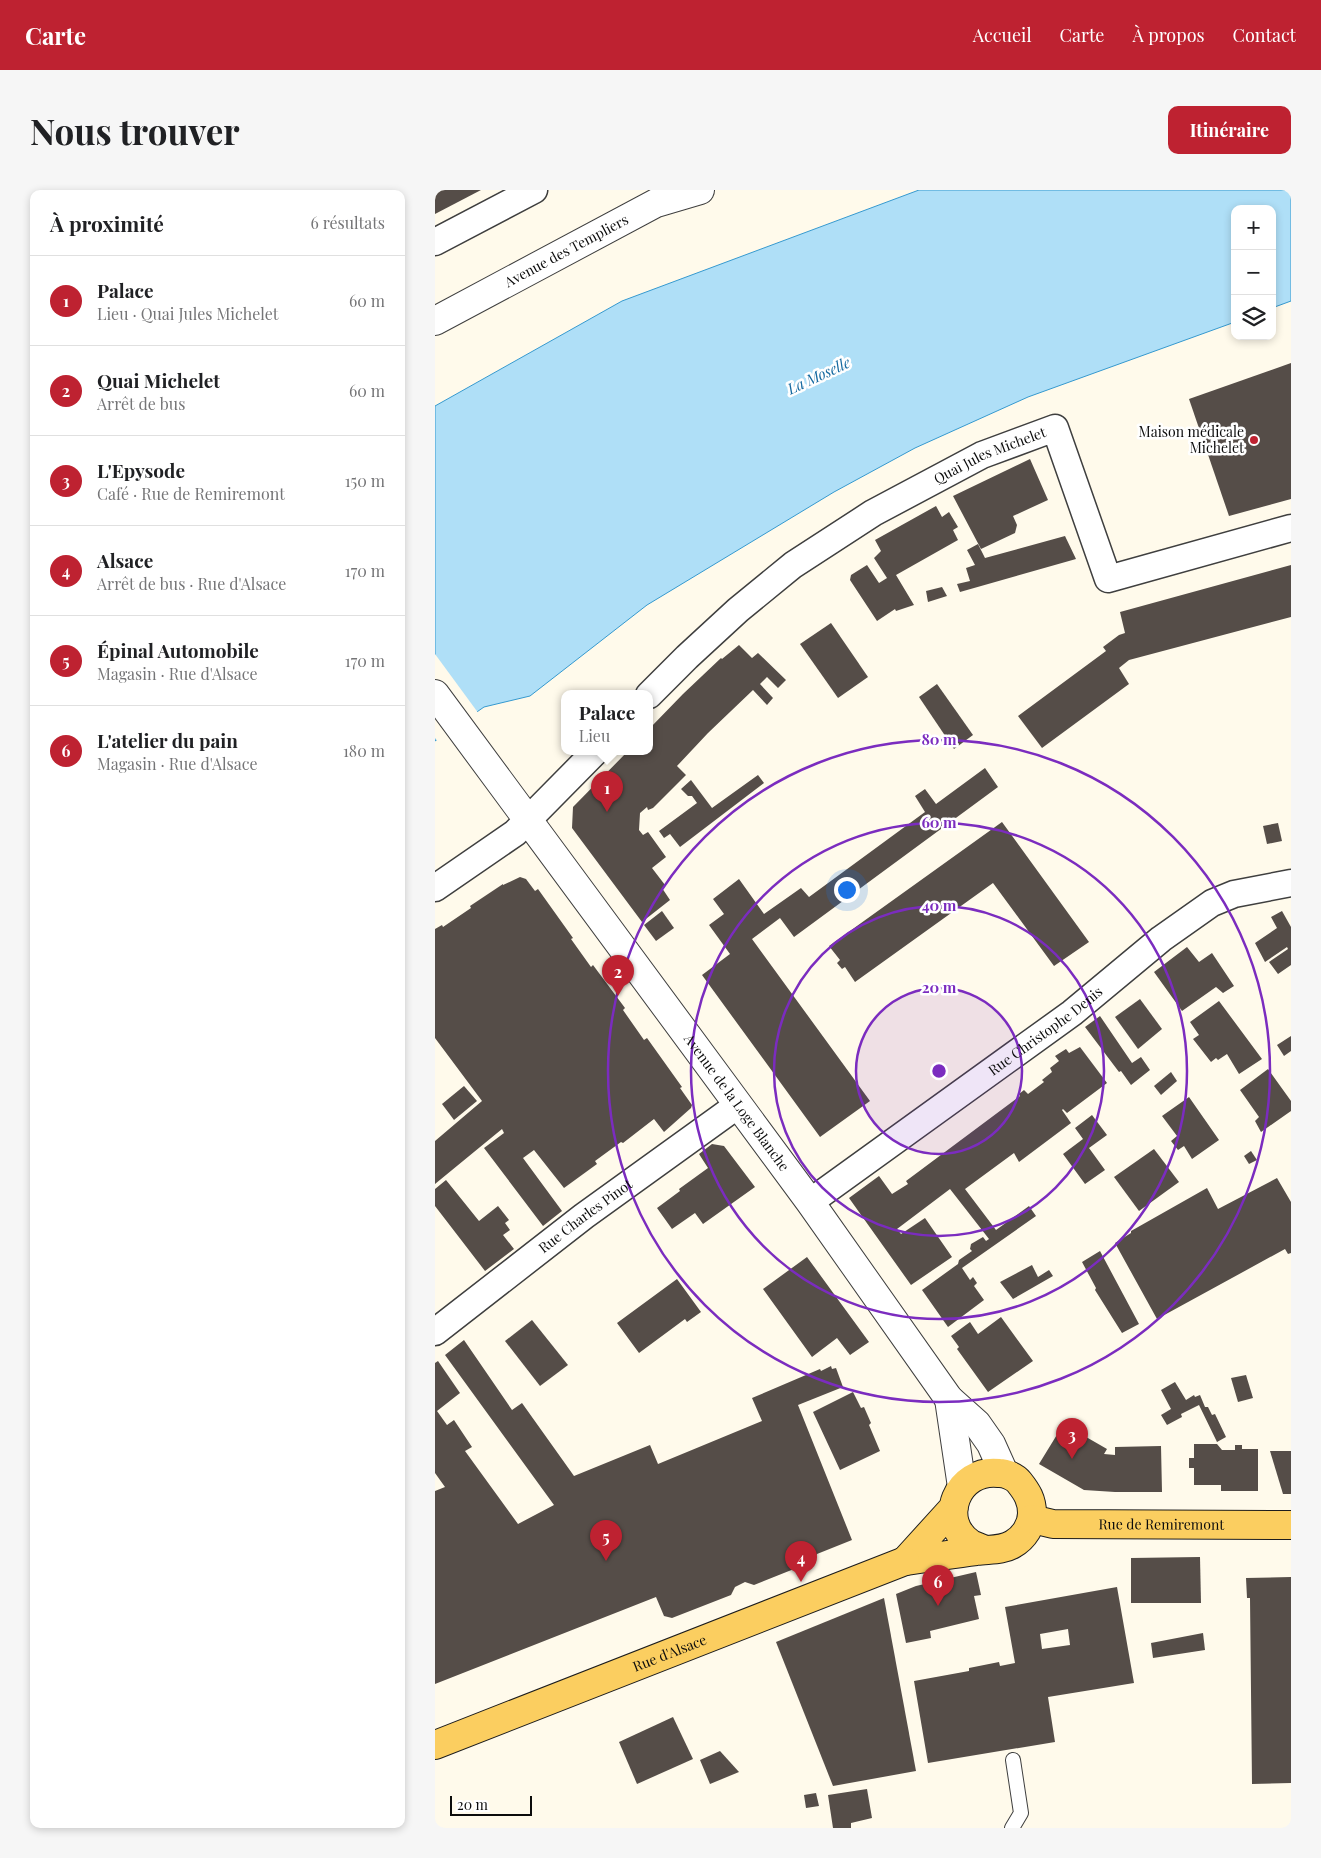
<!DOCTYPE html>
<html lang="fr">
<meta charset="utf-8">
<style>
:root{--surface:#fff;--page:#f6f6f6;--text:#202124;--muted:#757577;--line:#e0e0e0;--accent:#be2231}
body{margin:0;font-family:"Playfair Display",serif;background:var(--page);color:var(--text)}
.controls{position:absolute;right:15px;top:15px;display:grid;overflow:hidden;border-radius:10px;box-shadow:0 2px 8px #0003}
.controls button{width:45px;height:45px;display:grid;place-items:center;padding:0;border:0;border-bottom:1px solid var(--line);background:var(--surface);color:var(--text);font:25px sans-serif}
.scale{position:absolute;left:15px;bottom:12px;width:82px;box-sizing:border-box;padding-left:5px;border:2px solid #0c0c0c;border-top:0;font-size:14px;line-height:18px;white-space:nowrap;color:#0c0c0c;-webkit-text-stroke:4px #fff;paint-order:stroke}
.you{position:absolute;left:411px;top:699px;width:18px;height:18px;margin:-12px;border:4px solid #fff;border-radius:50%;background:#1a73e8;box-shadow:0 0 0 8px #1a73e833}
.badge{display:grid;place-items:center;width:32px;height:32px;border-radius:50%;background:var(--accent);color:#fff;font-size:16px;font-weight:700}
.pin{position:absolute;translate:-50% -41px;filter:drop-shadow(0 1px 2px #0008)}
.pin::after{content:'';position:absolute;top:26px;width:18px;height:15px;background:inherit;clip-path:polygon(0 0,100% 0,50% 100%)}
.popup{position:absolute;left:126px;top:500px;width:92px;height:65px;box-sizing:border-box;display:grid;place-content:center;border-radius:10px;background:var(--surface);filter:drop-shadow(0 1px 4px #0005);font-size:16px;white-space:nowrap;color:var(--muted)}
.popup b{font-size:19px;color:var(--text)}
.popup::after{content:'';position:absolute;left:50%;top:100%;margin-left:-10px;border:10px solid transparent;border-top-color:var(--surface)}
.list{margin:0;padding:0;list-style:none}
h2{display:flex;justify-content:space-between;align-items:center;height:65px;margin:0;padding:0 20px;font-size:21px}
h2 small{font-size:16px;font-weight:400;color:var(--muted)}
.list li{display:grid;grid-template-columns:32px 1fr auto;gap:15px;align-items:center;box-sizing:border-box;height:90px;padding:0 20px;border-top:1px solid var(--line)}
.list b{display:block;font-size:19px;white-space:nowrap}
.list p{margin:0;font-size:16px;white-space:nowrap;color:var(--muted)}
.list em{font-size:16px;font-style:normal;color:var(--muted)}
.icon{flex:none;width:28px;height:28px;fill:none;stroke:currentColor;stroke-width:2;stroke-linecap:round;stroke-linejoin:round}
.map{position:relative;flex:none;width:856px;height:1638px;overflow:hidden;border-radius:10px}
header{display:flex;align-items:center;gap:30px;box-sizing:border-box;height:70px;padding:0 25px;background:var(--accent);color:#fff}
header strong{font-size:24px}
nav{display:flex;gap:28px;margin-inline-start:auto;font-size:18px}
.intro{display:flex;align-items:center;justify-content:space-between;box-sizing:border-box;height:120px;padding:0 30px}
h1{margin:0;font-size:35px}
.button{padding:12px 22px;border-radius:10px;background:var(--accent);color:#fff;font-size:18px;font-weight:700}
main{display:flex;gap:30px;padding:0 30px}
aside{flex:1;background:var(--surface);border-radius:10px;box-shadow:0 2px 8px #0003}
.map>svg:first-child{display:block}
.water{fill:#afdff7;stroke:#3599cf}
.pier{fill:#fffaeb}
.building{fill:#554d48;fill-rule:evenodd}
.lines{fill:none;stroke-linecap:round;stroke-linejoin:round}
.service-casing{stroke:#3f3f3f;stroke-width:16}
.minor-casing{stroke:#3f3f3f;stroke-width:29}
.tertiary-casing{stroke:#3f3f3f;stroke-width:30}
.primary-casing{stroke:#1d1d1d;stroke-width:30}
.service{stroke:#fff;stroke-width:14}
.minor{stroke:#fff;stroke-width:26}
.tertiary{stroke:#fff;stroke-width:28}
.primary{stroke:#fbce60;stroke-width:28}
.ring{fill:none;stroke:#7b2cbf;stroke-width:2.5}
.poi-dot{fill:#be2231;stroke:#fff;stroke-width:2}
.labels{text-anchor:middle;stroke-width:5;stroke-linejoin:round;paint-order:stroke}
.street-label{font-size:14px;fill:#0c0c0c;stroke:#fff}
.poi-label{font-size:14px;fill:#0c0c0c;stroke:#fff;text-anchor:end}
.water-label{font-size:15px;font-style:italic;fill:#1469a0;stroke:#fff}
.centre{fill:#7b2cbf;stroke:#fff;stroke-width:2.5}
.ring-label{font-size:15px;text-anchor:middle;font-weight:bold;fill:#7b2cbf;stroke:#fff;stroke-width:5;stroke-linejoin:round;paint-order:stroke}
</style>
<header>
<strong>Carte</strong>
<nav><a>Accueil</a><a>Carte</a><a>À propos</a><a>Contact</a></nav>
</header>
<div class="intro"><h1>Nous trouver</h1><a class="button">Itinéraire</a></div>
<main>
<aside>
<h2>À proximité<small>6 résultats</small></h2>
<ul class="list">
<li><span class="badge">1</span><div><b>Palace</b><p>Lieu · Quai Jules Michelet</p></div><em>60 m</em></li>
<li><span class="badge">2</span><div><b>Quai Michelet</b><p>Arrêt de bus</p></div><em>60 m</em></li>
<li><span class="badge">3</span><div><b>L'Epysode</b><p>Café · Rue de Remiremont</p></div><em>150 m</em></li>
<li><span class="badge">4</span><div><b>Alsace</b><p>Arrêt de bus · Rue d'Alsace</p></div><em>170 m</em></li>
<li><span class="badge">5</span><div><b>Épinal Automobile</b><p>Magasin · Rue d'Alsace</p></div><em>170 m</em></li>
<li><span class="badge">6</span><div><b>L'atelier du pain</b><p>Magasin · Rue d'Alsace</p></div><em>180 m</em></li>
</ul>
</aside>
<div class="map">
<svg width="856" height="1638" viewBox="0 0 856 1638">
<rect width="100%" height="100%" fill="#fffaeb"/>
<path class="water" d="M484 0H856V111L837 118V19H800V132L593 207 480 258 399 302 212 415 95 506 49 517 0 551V216L187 111Z"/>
<path class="pier" d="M0 464 44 524 3 552 0 548Z"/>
<g class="building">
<path d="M0 0H46L0 24Z"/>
<path d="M856 173V309L794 326 754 209Z"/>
<path d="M595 269 613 310 578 326 582 335 580 343 546 359 518 306Z"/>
<path d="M501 316 507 327 514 322 523 337 518 340 523 350 461 385 479 415 461 421 460 419 442 431 415 390 416 385 432 375 444 393 452 388 439 368 446 361 440 350Z"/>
<path d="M630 346 641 369 525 402 522 394 535 391 531 378 540 375 532 360 543 354 550 368Z"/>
<path d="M856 375V427L694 470 684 478 694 494 607 558 583 526 671 461 668 457 684 445 690 443 685 422Z"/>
<path d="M507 397 512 406 493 412 491 401Z"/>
<path d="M396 433 433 487 403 508 365 454Z"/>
<path d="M304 455 317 468 323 463 351 490 343 498 332 487 325 494 338 508 332 515 318 500 273 543 242 576 251 585 218 618 213 620 212 617 205 623 204 640 208 645 213 642 231 667 217 678 230 695 227 698 235 710 207 732 137 638 138 617 193 561H215V538L248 504 286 468 287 469Z"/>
<path d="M502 494 538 545 519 559 484 507Z"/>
<path d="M550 578 563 597 359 747 345 728 317 749 435 911 385 947 267 785 295 764 274 735 289 724 278 709 304 689 329 724 366 698 374 707 490 622 480 606 490 599 501 614Z"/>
<path d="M323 585 329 593 245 657 235 644 229 648 224 641 262 613 257 606H253L246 599 256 590 277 618Z"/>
<path d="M567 632 654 752 619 776 558 693 420 792 410 777 407 779 402 773 405 770 394 756Z"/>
<path d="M843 633 847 651 832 654 828 636Z"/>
<path d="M85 687 91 689 100 701 103 699 138 748 136 749 156 777 158 775 190 818 188 820 209 850 212 848 247 897 245 898 257 915 256 918 229 942 219 929 188 953 186 952 160 971 162 974 129 998 99 960 88 968 127 1021 108 1036 49 958 69 943 67 939 0 994V951L47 911 0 848V739L7 735 8 737 36 718 35 716 68 694V695Z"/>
<path d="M227 721 239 738 221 751 209 735Z"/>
<path d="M847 721 856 737V775L843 784 834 772 853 759 852 757 830 772 820 753 842 738 836 727Z"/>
<path d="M752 757 764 772 777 763 799 796 788 803 781 797 747 821 719 782Z"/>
<path d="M705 809 727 839 703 859 680 827Z"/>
<path d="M784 811 827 869 804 884 792 864 783 870 781 868 776 872 758 849 764 845 755 832Z"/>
<path d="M665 826 697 873 706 867 715 880 696 895 686 881 684 882 650 837Z"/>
<path d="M856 846V861L849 866 842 855Z"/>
<path d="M645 857 672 893 632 923 628 919 627 920 636 933 584 972 579 963 530 999 561 1040 594 1016 601 1026 527 1078 535 1090 538 1087 542 1093 539 1096 549 1110 513 1137 487 1100 523 1074 524 1070 537 1061 535 1059 536 1054 548 1047 551 1051 554 1049 515 999 462 1039 466 1044 490 1028 517 1067 476 1095 414 1008 444 986 457 1004 473 994 471 991 585 906 584 904 589 900 593 904 609 892 607 890 617 882 615 878 624 871 620 866 631 859 634 863Z"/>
<path d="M833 879 856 911V921L826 942 820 931 824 927 805 900Z"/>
<path d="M736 882 742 891 726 905 719 896Z"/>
<path d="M29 896 42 911 19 930 7 914Z"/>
<path d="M754 907 784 950 757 969 749 956 743 960 736 951 742 946 727 926Z"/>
<path d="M657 925 672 945 654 958 670 980 650 994 628 964 648 949 640 938Z"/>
<path d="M277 954 289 956 320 997 268 1034 260 1023 237 1039 222 1018 245 1001 244 999 273 978 264 964Z"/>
<path d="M719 959 744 992 704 1021 679 987Z"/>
<path d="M816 961 822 970 814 974 809 966Z"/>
<path d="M842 988 856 1012V1063L853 1064 850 1059 722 1129 680 1053 696 1043V1041L772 998 783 1019Z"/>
<path d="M11 990 44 1031 63 1016 74 1030 70 1033 75 1040 68 1045 79 1059 50 1081 0 1016V999Z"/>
<path d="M665 1061 704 1134 687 1143 660 1100 661 1098 647 1072Z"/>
<path d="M372 1067 434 1152 415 1165 402 1148 377 1167 328 1099Z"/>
<path d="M597 1075 603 1087 614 1080 618 1086 578 1109 565 1092Z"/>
<path d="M242 1089 266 1122 252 1132 250 1129 204 1163 182 1133Z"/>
<path d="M566 1127 598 1171 553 1202 522 1159 524 1157 516 1146 535 1132 543 1144Z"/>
<path d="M97 1130 133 1175 105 1196 70 1151Z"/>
<path d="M29 1150 77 1220 87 1213 139 1286 215 1255 223 1274 327 1231 317 1208 385 1179 386 1181 396 1176 397 1179 401 1178 408 1197 363 1215 417 1350 382 1364 379 1371 319 1395 310 1392 300 1397 296 1405 237 1428 229 1426 221 1407 0 1494V1301L10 1297 0 1283V1173L3 1171 25 1203 2 1221 12 1235 19 1230 37 1257 30 1261 83 1334 119 1315 10 1165Z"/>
<path d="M811 1185 818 1208 803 1212 796 1188Z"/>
<path d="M740 1192 751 1210 759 1205 760 1207 765 1205 770 1217H773L777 1225 780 1224 791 1247 782 1252 764 1215 746 1224 747 1227 732 1235 726 1225 736 1219 726 1200Z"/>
<path d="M418 1202 426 1218 429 1217 436 1233 434 1235 445 1261 405 1280 378 1222Z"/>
<path d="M631 1230 642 1237 639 1240 672 1259 669 1264 680 1265V1257L726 1256 727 1302H680L649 1300 604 1274Z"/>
<path d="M759 1254H782L787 1260H800V1255H807V1259H823V1301H786V1295H759V1278H754V1268H759Z"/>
<path d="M835 1261H856V1304H848Z"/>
<path d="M765 1367 766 1413H696V1368Z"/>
<path d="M541 1382 546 1405 539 1406 544 1429 495 1441 496 1448 471 1453 461 1404 481 1396Z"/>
<path d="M856 1387V1593L817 1594 815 1408H812L811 1388Z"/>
<path d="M682 1397 699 1493 613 1507 620 1552 493 1573 479 1491 534 1481V1478L564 1472 565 1476 580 1473 570 1417ZM633 1439 635 1455 607 1459 605 1444Z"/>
<path d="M449 1408 481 1581 398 1596 341 1452Z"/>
<path d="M768 1443 770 1460 718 1468 716 1453Z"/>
<path d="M238 1527 258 1569 202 1594 184 1552Z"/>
<path d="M285 1561 304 1582 275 1594 265 1570Z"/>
<path d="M432 1599 437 1628 416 1633V1638H398L393 1605Z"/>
<path d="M381 1603 384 1616 371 1618 369 1605Z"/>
</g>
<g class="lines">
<defs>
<path id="service" d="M577 1638 586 1623 578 1570"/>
<g id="minor">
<path d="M0 52 99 0"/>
<path id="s1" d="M214 505 252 467 303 420 358 375 438 323 547 265 620 238 673 389 856 338"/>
<path d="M0 698 80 643 161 561"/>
<path id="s2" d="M375 1012 637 823 726 749 777 713 799 704 856 693"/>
<path id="s3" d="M0 1142 149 1026 303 915"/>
</g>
<g id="tertiary">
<path id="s4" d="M0 131 221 13 265 0"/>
<path id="s5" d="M0 504 375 1012 514 1209 542 1234 556 1254 569 1283"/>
<path d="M514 1209 527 1297"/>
</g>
<g id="primary">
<path d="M519 1317 470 1371C494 1368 517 1364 541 1361 554 1359 567 1361 578 1354 589 1348 597 1335 597 1323 597 1310 592 1302 584 1292 580 1287 571 1283 564 1283 522 1278 501 1331 536 1354 540 1356 546 1358 550 1360"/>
<path id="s6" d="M597 1329 618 1334 856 1335"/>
<path id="s7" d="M0 1555 470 1371"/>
</g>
</defs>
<use href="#service" class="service-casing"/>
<use href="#minor" class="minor-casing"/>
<use href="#tertiary" class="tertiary-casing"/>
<use href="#primary" class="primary-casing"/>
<use href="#service" class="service"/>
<use href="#minor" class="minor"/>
<use href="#tertiary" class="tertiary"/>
<use href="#primary" class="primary"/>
</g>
<circle cx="504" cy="881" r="83" fill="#7b2cbf" fill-opacity=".12"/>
<g class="ring">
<circle cx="504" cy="881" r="83"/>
<circle cx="504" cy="881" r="165"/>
<circle cx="504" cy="881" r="248"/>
<circle cx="504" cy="881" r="331"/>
</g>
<circle class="poi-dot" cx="819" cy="250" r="5"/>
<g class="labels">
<g class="street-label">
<text dy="5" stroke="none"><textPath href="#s4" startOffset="149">Avenue des Templiers</textPath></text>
<text dy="5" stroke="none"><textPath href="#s1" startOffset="420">Quai Jules Michelet</textPath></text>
<text dy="5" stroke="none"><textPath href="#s2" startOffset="291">Rue Christophe Denis</textPath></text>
<text dy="5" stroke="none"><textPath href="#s5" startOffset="508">Avenue de la Loge Blanche</textPath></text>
<text dy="5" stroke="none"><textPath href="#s3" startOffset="190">Rue Charles Pinot</textPath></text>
<text dy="5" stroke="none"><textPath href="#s6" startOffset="130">Rue de Remiremont</textPath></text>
<text dy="5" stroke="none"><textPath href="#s7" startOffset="252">Rue d'Alsace</textPath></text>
</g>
<g class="poi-label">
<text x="809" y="247">Maison médicale<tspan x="809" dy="16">Michelet</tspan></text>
</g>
<g class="water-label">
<text transform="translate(384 186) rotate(-25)" y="5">La Moselle</text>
</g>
</g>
<circle cx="504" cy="881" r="8" class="centre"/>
<g class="ring-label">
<text x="504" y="555">80 m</text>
<text x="504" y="638">60 m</text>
<text x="504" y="721">40 m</text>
<text x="504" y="803">20 m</text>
</g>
</svg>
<div class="controls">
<button>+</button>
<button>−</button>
<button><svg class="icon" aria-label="layers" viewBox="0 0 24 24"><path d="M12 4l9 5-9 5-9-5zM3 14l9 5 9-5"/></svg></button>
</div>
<div class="scale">20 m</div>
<div class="you"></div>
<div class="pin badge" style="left:172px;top:622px">1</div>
<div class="popup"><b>Palace</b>Lieu</div>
<div class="pin badge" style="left:183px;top:806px">2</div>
<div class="pin badge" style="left:637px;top:1269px">3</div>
<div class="pin badge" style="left:366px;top:1392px">4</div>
<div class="pin badge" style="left:171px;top:1371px">5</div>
<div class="pin badge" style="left:503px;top:1416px">6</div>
</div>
</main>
